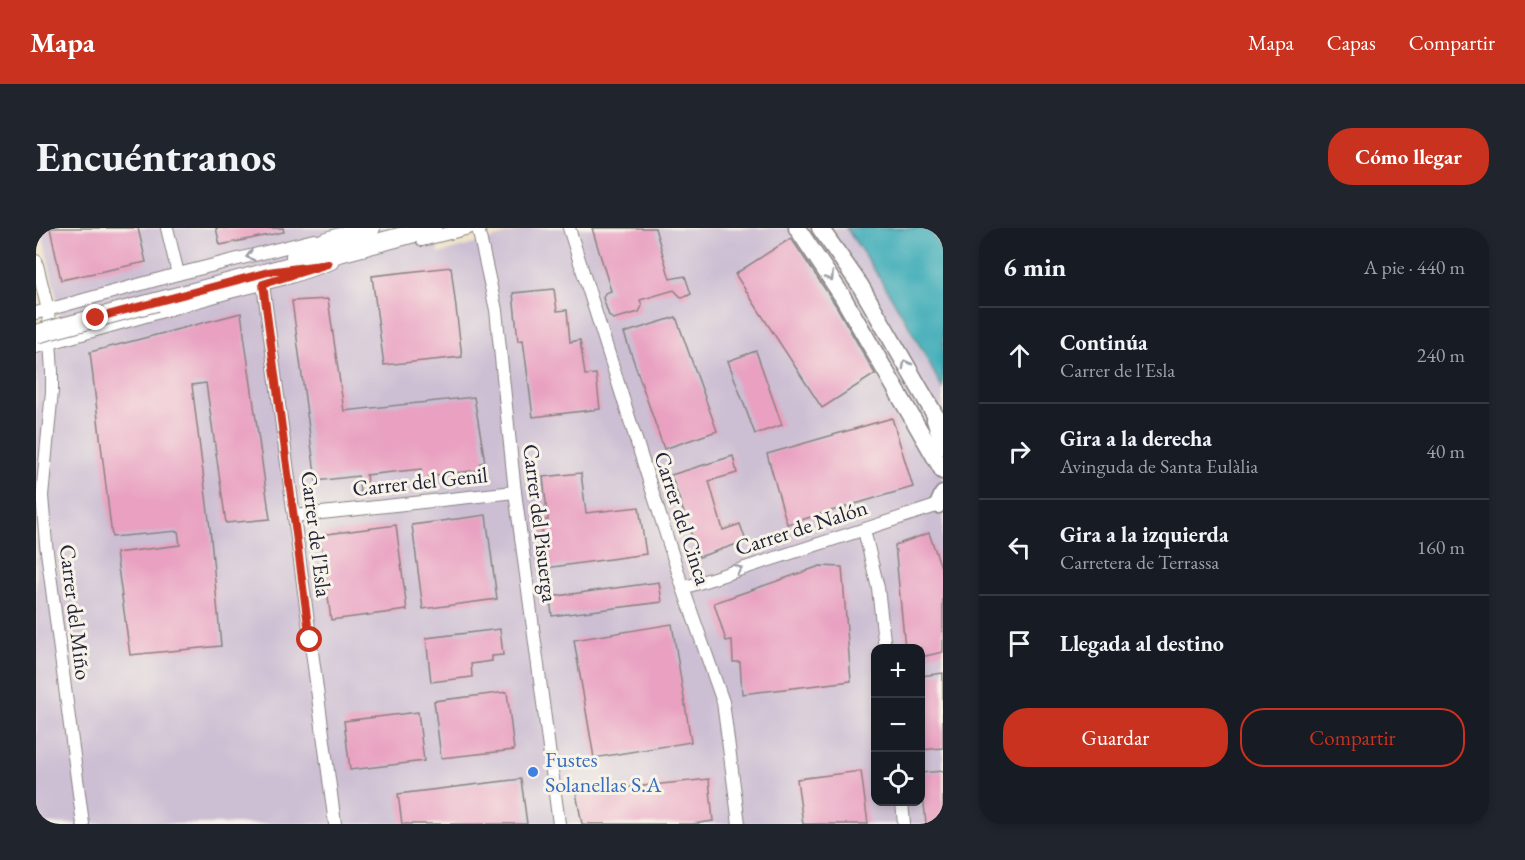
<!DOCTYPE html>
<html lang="es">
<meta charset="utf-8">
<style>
:root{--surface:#171b24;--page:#20242c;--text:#f1f3f6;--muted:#9ea1a6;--line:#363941;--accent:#c8321e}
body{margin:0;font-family:"EB Garamond",serif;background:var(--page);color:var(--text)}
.controls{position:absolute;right:18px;bottom:18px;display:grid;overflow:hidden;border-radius:12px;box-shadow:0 3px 9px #0003}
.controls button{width:54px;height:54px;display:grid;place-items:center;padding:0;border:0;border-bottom:2px solid var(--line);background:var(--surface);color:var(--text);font:30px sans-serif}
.stop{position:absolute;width:18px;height:18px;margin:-14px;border:4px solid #c8321e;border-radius:50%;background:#fff}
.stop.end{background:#c8321e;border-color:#fff;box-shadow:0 2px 6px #0008}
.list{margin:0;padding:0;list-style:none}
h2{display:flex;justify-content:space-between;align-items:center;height:78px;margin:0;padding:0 24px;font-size:26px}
h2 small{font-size:20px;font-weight:400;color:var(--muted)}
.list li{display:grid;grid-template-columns:39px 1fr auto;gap:18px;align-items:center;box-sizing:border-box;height:96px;padding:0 24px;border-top:2px solid var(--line)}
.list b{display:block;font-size:22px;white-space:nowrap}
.list p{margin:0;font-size:20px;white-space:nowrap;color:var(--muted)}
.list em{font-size:20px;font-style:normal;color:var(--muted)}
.actions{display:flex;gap:12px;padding:18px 24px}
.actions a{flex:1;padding:14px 0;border:2px solid var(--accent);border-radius:24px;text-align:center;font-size:21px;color:var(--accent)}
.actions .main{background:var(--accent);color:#fff}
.icon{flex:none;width:33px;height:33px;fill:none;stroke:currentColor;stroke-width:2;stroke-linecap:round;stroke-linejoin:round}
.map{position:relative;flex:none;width:907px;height:596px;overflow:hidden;border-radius:24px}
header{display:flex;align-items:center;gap:36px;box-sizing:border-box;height:84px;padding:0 30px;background:var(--accent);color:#fff}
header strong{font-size:28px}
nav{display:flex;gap:33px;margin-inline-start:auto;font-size:21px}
.intro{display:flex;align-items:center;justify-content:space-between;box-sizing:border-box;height:144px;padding:0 36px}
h1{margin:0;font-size:42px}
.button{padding:15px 27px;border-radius:24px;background:var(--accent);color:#fff;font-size:21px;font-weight:700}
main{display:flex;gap:36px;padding:0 36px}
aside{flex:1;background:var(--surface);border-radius:24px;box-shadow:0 3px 9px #0003}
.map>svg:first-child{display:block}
.industrial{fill:#ccbed3;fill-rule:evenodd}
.water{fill:#3cacb8;stroke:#2f677a;stroke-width:1.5}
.building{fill:#e9a0c1}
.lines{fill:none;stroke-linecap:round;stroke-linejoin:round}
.minor-casing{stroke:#888382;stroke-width:14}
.secondary-casing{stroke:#888382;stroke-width:19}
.primary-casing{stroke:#888382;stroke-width:20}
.minor{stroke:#fff;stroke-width:12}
.secondary{stroke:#fff;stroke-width:16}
.primary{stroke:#fff;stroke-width:18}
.primary-bridge-casing{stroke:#888382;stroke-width:20;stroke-linecap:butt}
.primary-bridge{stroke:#fff;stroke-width:18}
.oneway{stroke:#9c9ca7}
.route{stroke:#c8321e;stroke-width:8}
.shop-dot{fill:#3f7fe0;stroke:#f7f3e8;stroke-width:2}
.labels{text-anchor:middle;stroke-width:6;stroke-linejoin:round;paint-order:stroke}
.street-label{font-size:22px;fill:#22223b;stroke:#f7f3e8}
.shop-label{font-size:22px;fill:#366cbe;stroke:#f7f3e8;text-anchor:start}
</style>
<header>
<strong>Mapa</strong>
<nav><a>Mapa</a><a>Capas</a><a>Compartir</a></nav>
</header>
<div class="intro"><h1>Encuéntranos</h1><a class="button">Cómo llegar</a></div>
<main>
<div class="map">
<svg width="907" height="596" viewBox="0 0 907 596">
<rect width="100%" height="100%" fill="#f7f3e8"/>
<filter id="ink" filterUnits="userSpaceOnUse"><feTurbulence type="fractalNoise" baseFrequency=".0167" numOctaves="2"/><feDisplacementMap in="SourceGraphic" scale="12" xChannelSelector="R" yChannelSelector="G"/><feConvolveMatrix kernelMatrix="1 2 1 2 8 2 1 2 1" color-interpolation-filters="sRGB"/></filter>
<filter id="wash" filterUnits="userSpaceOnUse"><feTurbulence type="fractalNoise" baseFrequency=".008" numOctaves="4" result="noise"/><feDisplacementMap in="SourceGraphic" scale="24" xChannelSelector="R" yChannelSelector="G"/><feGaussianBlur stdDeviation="1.35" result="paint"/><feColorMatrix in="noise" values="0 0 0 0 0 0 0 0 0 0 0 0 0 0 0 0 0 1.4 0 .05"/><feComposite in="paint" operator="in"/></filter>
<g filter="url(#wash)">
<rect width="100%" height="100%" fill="#efe4c9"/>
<path class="industrial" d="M5 0H396L403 26 494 0H810L829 26 855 70 907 162V596H0V124L28 117 21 72ZM840 421H884V574H840Z"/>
<path class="water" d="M810 0H893L907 23V162C879 106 846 51 810 0Z"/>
<g id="blocks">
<g class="building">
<path d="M14 0H102L110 34 25 52Z"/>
<path d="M180 0H247L248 4 184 17Z"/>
<path d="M556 0H619L634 51 649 48 655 66 646 70 638 62 604 72 606 78 603 84 577 91 573 88 567 70 569 65 575 63Z"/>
<path d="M755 10 799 76 839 146 786 180 699 46Z"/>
<path d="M415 39 426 129 348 137 336 48Z"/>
<path d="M518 61 521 83 531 82 534 114 544 112 549 147 560 146 564 181 497 189 487 112 482 113 477 65Z"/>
<path d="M292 71 308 183 438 169 449 234 444 235V242L393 248 394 253 386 254 385 241 330 247 332 264H324L322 248 280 253 256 73Z"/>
<path d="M205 85 234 291 190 295 170 155 156 157 174 300 185 418 94 427 80 325 144 317 142 303 76 309 54 124Z"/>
<path d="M640 89 681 203 628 221 588 105Z"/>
<path d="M720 123 746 197 719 206 692 133Z"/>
<path d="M856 190 877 259 751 296 731 226Z"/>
<path d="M697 228 701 245 673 253 687 302 704 296 710 313 663 329 635 247Z"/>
<path d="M545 245 550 285 603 279 610 326 510 340 505 292H512L507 249Z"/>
<path d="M450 287 461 371 387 381 376 297Z"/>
<path d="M360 297 371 382 295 392 284 307Z"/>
<path d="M893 305 907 345V424L885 429V420H869L859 317Z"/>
<path d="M784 338 806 339 815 453 706 466 704 434H697L696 412 690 413 678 375Z"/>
<path d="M623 354 626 374 516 388 514 369Z"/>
<path d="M636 396 655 514 558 530 538 412Z"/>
<path d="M464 401 467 427 456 428V433L435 436 436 449 395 454 390 410Z"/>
<path d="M907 445V520L885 522V448Z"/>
<path d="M471 464 478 522 405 530 398 473Z"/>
<path d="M382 484 388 533 314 542 308 493Z"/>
<path d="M825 543 832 596H767L761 551Z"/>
<path d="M907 543V596H890L885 545Z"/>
<path d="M485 551 491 596H366L362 566Z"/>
<path d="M673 551 677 593 656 596H546L540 565Z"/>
</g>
</g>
</g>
<g filter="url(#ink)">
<use href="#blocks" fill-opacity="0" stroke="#888382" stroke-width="1.5"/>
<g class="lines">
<defs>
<g id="minor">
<path d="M131 0 142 46"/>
<path d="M442 0 460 82 479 264 523 596"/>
<path d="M533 0 647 360 687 474 703 596"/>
<path d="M386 12 433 0"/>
<path d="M0 33 12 82 16 144V163L6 268 10 316 47 596"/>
<path d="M227 56 299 596"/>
<path d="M0 85 142 46 278 12"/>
<path d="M0 119 194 64 255 49 296 35"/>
<path d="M258 288 479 264"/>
<path d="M828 302 842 360 849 421"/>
<path d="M647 360 897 279"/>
<path d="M866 574 868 596"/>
</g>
<g id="secondary">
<path d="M761 0 805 66 907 243"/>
<path d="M784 0 824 57 907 201"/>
<path d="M899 192 907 218"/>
<path d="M902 277 907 266"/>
</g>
<g id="primary">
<path d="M259 28 291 13 335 0"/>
<path d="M120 74 397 0"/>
</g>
</defs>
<use href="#minor" class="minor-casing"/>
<use href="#secondary" class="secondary-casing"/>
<use href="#primary" class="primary-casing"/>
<use href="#minor" class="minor"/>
<use href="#secondary" class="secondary"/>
<use href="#primary" class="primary"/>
<defs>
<path id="primary-bridge" d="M0 106 120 74"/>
</defs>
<use href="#primary-bridge" class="primary-bridge-casing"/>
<use href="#primary-bridge" class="primary-bridge"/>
</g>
<defs><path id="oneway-chevron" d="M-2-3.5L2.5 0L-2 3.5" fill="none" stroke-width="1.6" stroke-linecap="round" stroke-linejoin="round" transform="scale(1.5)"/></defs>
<g class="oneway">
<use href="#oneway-chevron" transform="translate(214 28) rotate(166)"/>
<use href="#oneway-chevron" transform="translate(794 49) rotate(56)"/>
<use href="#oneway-chevron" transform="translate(870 136) rotate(-118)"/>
<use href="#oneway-chevron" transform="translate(702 341) rotate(-18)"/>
</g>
</g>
<g class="lines" filter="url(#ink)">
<path class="route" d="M60 90 232 44 292 36 227 56 274 412"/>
</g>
<circle class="shop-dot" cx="497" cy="544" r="6"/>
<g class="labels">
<g class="street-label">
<text transform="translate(384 253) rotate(-6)" y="8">Carrer del Genil</text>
<text transform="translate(647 290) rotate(72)" y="8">Carrer del Cinca</text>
<text transform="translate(505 295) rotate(83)" y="8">Carrer del Pisuerga</text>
<text transform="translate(765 299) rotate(-18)" y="8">Carrer de Nalón</text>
<text transform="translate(281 306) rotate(83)" y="8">Carrer de l'Esla</text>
<text transform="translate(40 384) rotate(83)" y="8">Carrer del Miño</text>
</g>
<g class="shop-label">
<text x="509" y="539">Fustes<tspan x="509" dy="25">Solanellas S.A</tspan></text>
</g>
</g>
</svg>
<div class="controls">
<button>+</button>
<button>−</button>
<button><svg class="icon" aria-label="locate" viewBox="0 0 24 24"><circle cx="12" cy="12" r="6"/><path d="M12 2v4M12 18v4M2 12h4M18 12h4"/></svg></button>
</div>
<div class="stop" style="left:274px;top:412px"></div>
<div class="stop end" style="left:60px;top:90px"></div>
</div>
<aside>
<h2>6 min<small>A pie · 440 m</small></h2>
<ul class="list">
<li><svg class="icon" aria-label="ahead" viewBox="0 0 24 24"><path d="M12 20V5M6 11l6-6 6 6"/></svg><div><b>Continúa</b><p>Carrer de l'Esla</p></div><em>240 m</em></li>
<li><svg class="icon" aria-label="right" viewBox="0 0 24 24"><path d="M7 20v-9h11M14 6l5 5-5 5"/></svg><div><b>Gira a la derecha</b><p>Avinguda de Santa Eulàlia</p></div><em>40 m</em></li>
<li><svg class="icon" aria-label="left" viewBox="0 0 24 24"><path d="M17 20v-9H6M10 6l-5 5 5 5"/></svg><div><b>Gira a la izquierda</b><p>Carretera de Terrassa</p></div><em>160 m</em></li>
<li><svg class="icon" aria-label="arrive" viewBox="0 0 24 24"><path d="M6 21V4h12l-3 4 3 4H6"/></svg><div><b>Llegada al destino</b></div></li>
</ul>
<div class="actions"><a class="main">Guardar</a><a>Compartir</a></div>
</aside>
</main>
